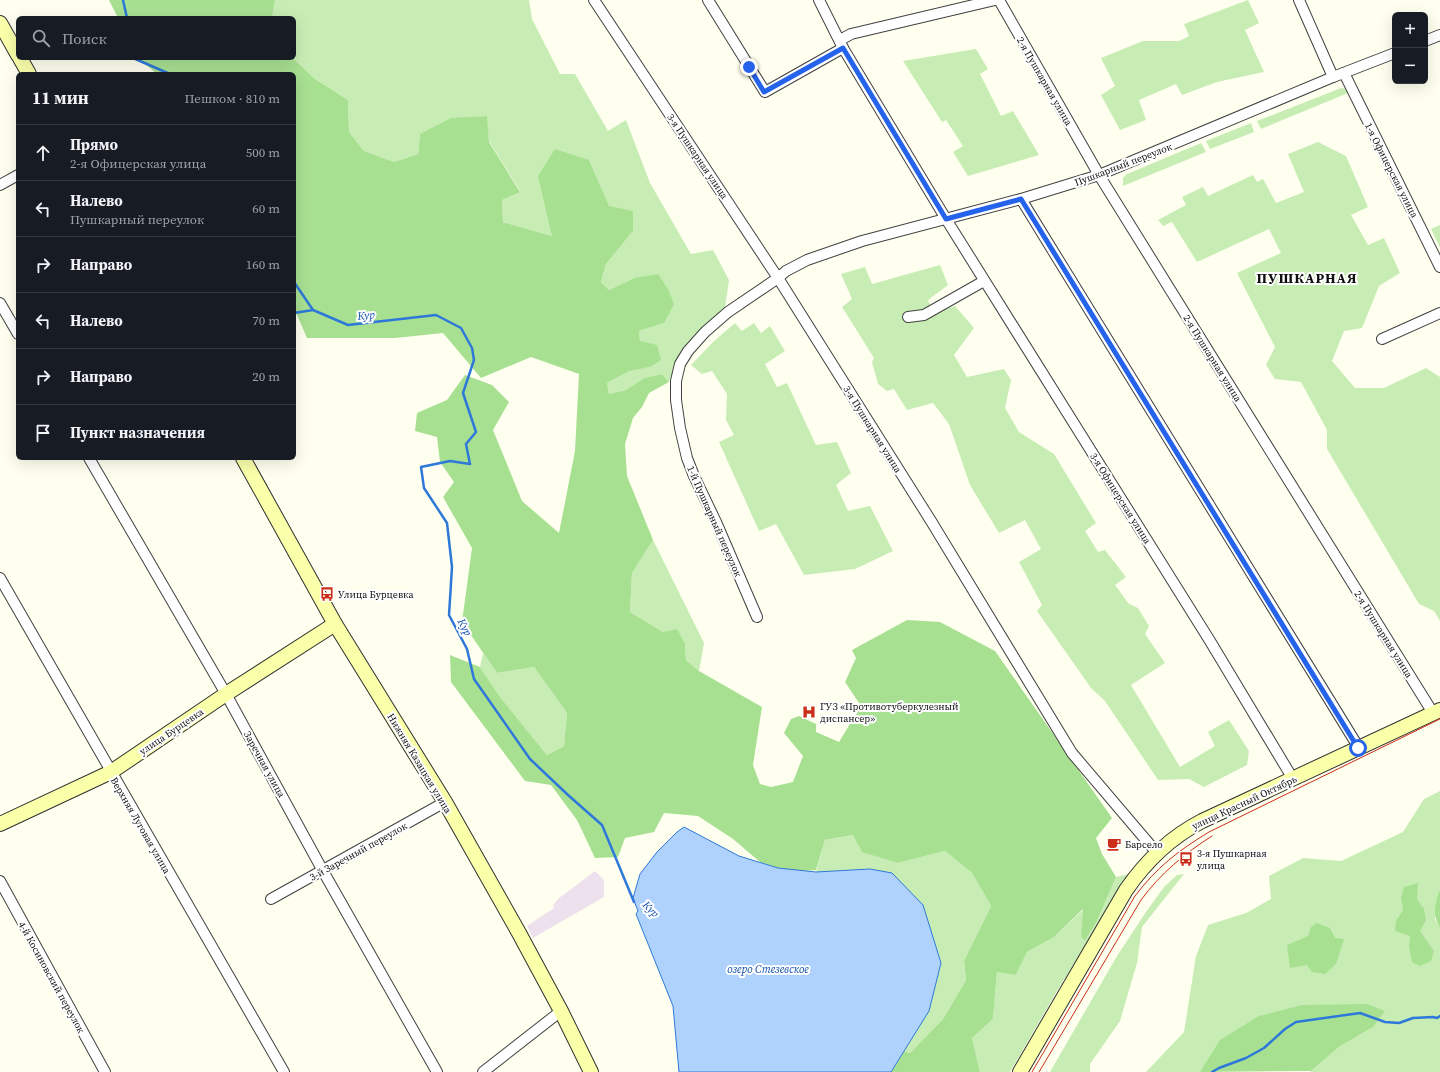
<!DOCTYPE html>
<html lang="ru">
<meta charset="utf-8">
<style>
:root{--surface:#171b24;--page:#242831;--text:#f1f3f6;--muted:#9ea1a6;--line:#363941}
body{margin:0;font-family:"Source Serif 4",serif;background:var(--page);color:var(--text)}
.controls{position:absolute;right:12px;top:12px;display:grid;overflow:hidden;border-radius:6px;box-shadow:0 4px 16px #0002}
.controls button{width:36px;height:36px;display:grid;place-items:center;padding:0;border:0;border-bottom:1px solid var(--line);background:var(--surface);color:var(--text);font:20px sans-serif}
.stop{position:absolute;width:12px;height:12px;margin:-9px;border:3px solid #2563eb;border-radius:50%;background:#fff}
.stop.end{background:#2563eb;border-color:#fff;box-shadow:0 1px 4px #0008}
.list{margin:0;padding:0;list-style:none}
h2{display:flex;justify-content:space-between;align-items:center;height:52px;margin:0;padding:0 16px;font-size:17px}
h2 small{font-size:13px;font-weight:400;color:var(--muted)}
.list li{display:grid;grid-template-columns:26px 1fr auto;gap:12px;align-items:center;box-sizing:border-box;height:56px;padding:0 16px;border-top:1px solid var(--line)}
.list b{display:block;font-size:15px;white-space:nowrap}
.list p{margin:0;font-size:13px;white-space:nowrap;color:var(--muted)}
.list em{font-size:13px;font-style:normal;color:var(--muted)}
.icon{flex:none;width:22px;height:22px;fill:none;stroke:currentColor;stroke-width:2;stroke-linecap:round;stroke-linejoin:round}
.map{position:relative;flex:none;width:1440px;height:1072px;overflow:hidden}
.search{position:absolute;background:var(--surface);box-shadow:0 4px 16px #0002;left:16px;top:16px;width:280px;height:44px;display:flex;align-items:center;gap:10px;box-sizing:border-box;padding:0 14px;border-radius:6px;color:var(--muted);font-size:15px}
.panel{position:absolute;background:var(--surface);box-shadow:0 4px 16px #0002;left:16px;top:72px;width:280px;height:388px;border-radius:6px}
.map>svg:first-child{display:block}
.industrial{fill:#ede1ed}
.green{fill:#c8edb4}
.forest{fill:#a8e092}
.water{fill:#aed2fc;stroke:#2e78d9}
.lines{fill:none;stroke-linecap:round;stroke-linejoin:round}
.stream{stroke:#2e78d9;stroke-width:2.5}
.street-casing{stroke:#414141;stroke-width:12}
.secondary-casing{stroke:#303030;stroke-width:16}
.street{stroke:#fff;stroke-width:10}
.secondary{stroke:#faffaa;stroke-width:14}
.tram{stroke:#cb2e19;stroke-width:1}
.route{stroke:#2563eb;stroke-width:5}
.labels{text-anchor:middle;stroke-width:4;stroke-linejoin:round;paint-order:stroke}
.street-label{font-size:10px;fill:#0e0e0e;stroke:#fff}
.poi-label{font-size:10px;fill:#0e0e0e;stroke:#fff;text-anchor:start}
.water-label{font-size:11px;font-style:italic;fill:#0b4bab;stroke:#fff}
.district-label{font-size:14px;font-weight:bold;letter-spacing:1px;fill:#0e0e0e;stroke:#fff}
</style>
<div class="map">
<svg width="1440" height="1072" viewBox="0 0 1440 1072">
<rect width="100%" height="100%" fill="#ffffef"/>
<path class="industrial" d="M595 871 604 880V897L533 938 527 926 554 908 553 905 559 898Z"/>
<g class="green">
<path d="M275 0H529L532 19 560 74H575L608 131 626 120 650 183 691 254 713 250 729 280 724 315 677 365 669 382 662 374 644 378 626 390 609 394 607 383 630 370 650 367 640 341 639 331 664 323 634 278 609 290 601 282 606 264 633 231V212L609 207 589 160 552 236 503 222 502 200 520 191 489 141 486 116 451 119 420 134 418 154 394 162 364 151 349 132 348 100 315 79 293 58H294V18H272Z"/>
<path d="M1248 0 1259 23 1245 30 1264 72 1217 82 1182 95 1176 84 1139 100 1146 120 1120 130 1101 95 1115 86 1101 58 1143 41H1179L1189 36 1184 24Z"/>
<path d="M976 49 988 69 980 74 1001 116 1013 111 1039 155 968 176 953 152 963 146 946 120 942 122 903 61Z"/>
<path d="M1341 88 1346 89 1348 93 1261 129 1257 121Z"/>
<path d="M1251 123 1254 132 1210 149 1206 141Z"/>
<path d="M1318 142 1346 156 1368 207 1351 215 1368 245 1384 238 1400 273 1379 286 1362 328 1344 331 1332 361 1355 388H1384L1426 368 1440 377V621L1434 611 1419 604 1327 449V430L1301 382 1275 379 1266 365 1275 347 1237 273 1281 253 1269 229 1197 262 1172 222 1163 226 1158 220 1186 205 1182 197 1203 187 1208 196 1253 175 1257 182 1263 179 1276 203 1304 192 1288 154Z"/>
<path d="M1201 143 1206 152 1123 186V178L1127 174Z"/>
<path d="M1440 225V248L1431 229Z"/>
<path d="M940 265 948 285 928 300 934 313 955 306 974 328 954 355 967 377 1004 369 1011 380 1005 408 1019 432 1054 454 1096 523 1085 531 1098 552 1105 550 1126 577 1115 585 1129 604 1138 608 1149 626 1145 634 1165 663 1131 685 1180 767 1215 746 1208 732 1229 720 1249 751 1247 765 1204 787 1189 779 1158 780 1105 701 1091 688 1037 611 1042 605 1019 562 1041 549 1025 520 999 533 970 485 949 424 933 403 907 410 894 389 887 391 878 384 872 362 874 358 842 307 852 299 841 274 865 267 872 284Z"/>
<path d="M735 323 742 331 754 323 761 333 770 326 785 351 765 364 777 387 787 383 816 445 837 442 851 473 836 485 848 511 870 506 893 551 855 569 804 575 776 524 759 531 719 442 734 435 726 420 727 394 712 371 702 374 691 365 713 342Z"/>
<path d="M653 540 704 643 699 671 686 660 685 644 663 632 630 612 632 573Z"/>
<path d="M483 653 497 673 534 667 567 713 564 746 547 755 500 697 480 667Z"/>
<path d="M1440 791V891H1439L1435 919 1440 928V1072H1310L1339 1047 1373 1027 1202 1069 1200 1072H1146L1184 1032 1196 956 1208 925 1246 913 1271 899 1269 876 1303 858 1341 861 1403 832 1424 799Z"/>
<path d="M854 835 898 863 945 851 972 873 991 906 964 961 966 980 943 1019 910 1053 904 1051 929 1011 870 869 816 872 825 840Z"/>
<path d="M1129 874 1057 991 1010 1072H980L972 1038 993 1019 997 971 1016 975 1027 952 1054 937 1084 909 1081 937 1085 941 1097 921 1116 877Z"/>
<path d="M1184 874 1142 927 1137 963 1120 1021 1090 1064V1072H1050L1117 956 1146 912 1164 887 1177 875Z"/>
</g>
<g class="forest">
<path d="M109 0H275L272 18H118Z"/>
<path d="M138 58H293L315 79 348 100 349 132 364 151 394 162 418 154 420 134 451 118 487 116 489 142 520 192 502 200 503 222 552 236 538 176 555 149 589 160 609 206 633 211V231L606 264 601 282 609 290 634 278 658 274 668 289 674 304 664 323 639 331 640 341 657 345 661 360 650 367 629 371 607 383 609 394 626 390 644 378 662 374 669 382 649 393 642 407 633 418 625 444 627 476 653 540 632 573 630 612 663 632 677 629 685 644 686 660 699 671 762 707 753 765 760 784 771 787 793 782 803 756 784 733 791 719 799 716 816 724V732L839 742 861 706 845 682 856 658 852 650 907 620 940 622 995 651 1112 818 1096 838 1102 854 1116 877 1097 921 1085 941 1081 937 1083 909 1054 937 1027 952 1016 975 997 972 993 1019 972 1038 980 1072H891L904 1051 910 1053 943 1019 966 980 964 961 991 906 972 873 945 851 898 863 862 852 853 835 825 840 816 870 791 872 760 862 733 839 698 816 664 813 654 832 625 838 618 857 595 858 577 820 551 785 525 781 451 682 450 655 480 667 500 697 547 755 564 746 567 713 534 667 497 673 462 622 472 548 443 497 454 482 440 462 437 437 415 431 417 413 447 400 465 375 492 385 509 402 493 430 522 501 559 533 575 451 579 374 531 357 481 378 443 333 395 338H307L294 308V74H157Z"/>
<path d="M1418 883 1417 899 1424 909 1426 920 1420 931 1434 951 1431 961 1420 966 1412 962 1409 947 1410 936 1395 931 1396 921 1403 910 1401 898 1404 887Z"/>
<path d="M1439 891H1440V928C1432 913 1435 906 1439 891Z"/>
<path d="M1317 923 1330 928 1335 938 1344 939 1336 964 1325 974 1312 972 1307 965 1290 968 1287 945 1308 936 1311 927Z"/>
<path d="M1367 1004 1385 1011 1373 1027 1339 1047 1311 1071 1200 1072 1220 1040 1259 1016 1302 1005Z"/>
</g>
<path class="water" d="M684 827 739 856 778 868 816 872 870 869 892 873 923 905 941 963 929 1011 891 1072H679L673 1006 636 914 638 911 633 898 640 874 657 852 677 832Z"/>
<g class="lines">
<g class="stream">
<path d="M123 0 127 18"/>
<path d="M133 58 170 74"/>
<path d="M294 282 313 310 348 325 436 315 461 328 472 348 474 360 463 393 476 432 466 444 470 464 450 461 421 467 424 488 447 523 452 567 449 615 467 649 474 679 530 759 568 795 602 825 634 902"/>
<path d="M294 313 313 310"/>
<path d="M1212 1072 1219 1068 1246 1058 1264 1048 1285 1029 1296 1022 1360 1013 1385 1022 1399 1023 1413 1018 1433 1017 1437 1018 1440 1016"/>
</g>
<defs>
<g id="street">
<path d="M594 0 778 278 931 521 1072 753 1157 853"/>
<path d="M708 0 765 92 843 48"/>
<path d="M819 0 843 48 946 219 1210 641 1293 779"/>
<path d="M999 0 1099 175 1433 713"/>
<path d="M1299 0 1333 77"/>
<path d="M840 40 851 34 995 0"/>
<path d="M1425 41 1440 35"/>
<path d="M1344 73 1440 267"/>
<path d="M0 185 18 175"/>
<path d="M1021 199 1359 748"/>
<path d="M0 303 18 334"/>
<path d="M908 317 924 315 984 281"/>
<path d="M1382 339 1440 313"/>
<path d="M89 458 226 694 323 871 437 1072"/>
<path d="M0 578 284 1072"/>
<path d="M757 617 716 522 694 476 687 458 680 428 676 400V381L680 364 688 351 705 332 728 312 778 278 786 271 807 260 862 241 1021 199 1099 175 1333 77 1395 53"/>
<path d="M0 881 105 1072"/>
<path d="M271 899 445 802"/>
<path d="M483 1072 561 1011"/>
</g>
<g id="secondary">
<path d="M0 23 18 55"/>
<path d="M20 58 29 74"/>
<path d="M243 458 335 624 445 802 519 933 561 1011 591 1072"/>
<path d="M0 824 111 772 226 694 335 624"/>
<path d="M1020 1072 1126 890C1146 861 1171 837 1202 821L1440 710"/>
</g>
</defs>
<use href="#street" class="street-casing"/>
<use href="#secondary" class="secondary-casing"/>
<use href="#street" class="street"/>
<use href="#secondary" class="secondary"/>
<g class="tram">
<path d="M1032 1072 1135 896C1156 868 1179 850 1209 832L1440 719"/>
<path d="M1039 1072 1141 900C1160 874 1185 853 1212 836"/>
</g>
</g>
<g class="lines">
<path class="route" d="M749 67 764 92 843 48 946 219 1021 199 1358 748"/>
</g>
<defs>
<symbol id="bus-bare" viewBox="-9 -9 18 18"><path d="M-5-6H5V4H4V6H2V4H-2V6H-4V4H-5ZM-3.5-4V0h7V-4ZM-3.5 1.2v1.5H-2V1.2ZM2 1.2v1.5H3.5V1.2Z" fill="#cb2e19" stroke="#fff" stroke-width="2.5" paint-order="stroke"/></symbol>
<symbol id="hospital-bare" viewBox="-9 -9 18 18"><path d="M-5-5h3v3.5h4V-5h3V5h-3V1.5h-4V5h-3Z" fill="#cb2e19" stroke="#fff" stroke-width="2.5" paint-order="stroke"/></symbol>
<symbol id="cafe-bare" viewBox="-9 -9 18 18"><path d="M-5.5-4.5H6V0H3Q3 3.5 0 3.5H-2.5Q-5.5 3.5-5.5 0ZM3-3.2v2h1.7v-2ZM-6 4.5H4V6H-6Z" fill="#cb2e19" stroke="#fff" stroke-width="2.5" paint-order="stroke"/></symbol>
</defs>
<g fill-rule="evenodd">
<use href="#bus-bare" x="317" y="584" width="20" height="20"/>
<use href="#hospital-bare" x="799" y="702" width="20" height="20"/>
<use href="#cafe-bare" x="1104" y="834" width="20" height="20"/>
<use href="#bus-bare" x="1176" y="849" width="20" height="20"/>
</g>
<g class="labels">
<g class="street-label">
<text transform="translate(1045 81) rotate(60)" y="4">2-я Пушкарная улица</text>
<text transform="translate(698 156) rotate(56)" y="4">3-я Пушкарная улица</text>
<text transform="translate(1123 164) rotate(-21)" y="4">Пушкарный переулок</text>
<text transform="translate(1392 170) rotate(63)" y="4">1-я Офицерская улица</text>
<text transform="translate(1213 358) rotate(58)" y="4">2-я Пушкарная улица</text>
<text transform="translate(873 429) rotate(58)" y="4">3-я Пушкарная улица</text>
<text transform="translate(1121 498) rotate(58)" y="4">3-я Офицерская улица</text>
<text transform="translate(715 521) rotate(66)" y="4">1-й Пушкарный переулок</text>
<text transform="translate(1384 634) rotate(58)" y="4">2-я Пушкарная улица</text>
<text transform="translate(171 731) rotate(-34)" y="4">улица Бурцевка</text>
<text transform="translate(420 763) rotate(59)" y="4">Нижняя Казацкая улица</text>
<text transform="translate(265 764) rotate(61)" y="4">Заречная улица</text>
<text transform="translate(1244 802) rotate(-25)" y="4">улица Красный Октябрь</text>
<text transform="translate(141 825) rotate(60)" y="4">Верхняя Луговая улица</text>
<text transform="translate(358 851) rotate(-29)" y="4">3-й Заречный переулок</text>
<text transform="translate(52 977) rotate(61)" y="4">4-й Косиновский переулок</text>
</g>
<g class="poi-label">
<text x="338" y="598">Улица Бурцевка</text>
<text x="820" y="710">ГУЗ «Противотуберкулезный<tspan x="820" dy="12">диспансер»</tspan></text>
<text x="1125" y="848">Барсело</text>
<text x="1197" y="857">3-я Пушкарная<tspan x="1197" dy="12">улица</tspan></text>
</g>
<g class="water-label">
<text transform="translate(366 315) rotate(-6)" y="4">Кур</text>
<text transform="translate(465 627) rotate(61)" y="4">Кур</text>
<text transform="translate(651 909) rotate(45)" y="4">Кур</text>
<text x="768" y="973">озеро Стезевское</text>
</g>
<g class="district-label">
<text x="1307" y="283">ПУШКАРНАЯ</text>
</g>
</g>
</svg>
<div class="controls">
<button>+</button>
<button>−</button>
</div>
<div class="stop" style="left:1358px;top:748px"></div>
<div class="stop end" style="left:749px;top:67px"></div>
<div class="search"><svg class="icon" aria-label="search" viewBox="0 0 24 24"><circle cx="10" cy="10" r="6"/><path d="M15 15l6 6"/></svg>Поиск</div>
<section class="panel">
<h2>11 мин<small>Пешком · 810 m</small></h2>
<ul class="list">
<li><svg class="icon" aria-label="ahead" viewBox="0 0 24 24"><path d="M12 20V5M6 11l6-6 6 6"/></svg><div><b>Прямо</b><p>2-я Офицерская улица</p></div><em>500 m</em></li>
<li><svg class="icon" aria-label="left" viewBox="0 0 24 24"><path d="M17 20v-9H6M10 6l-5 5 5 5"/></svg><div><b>Налево</b><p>Пушкарный переулок</p></div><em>60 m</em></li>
<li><svg class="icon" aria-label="right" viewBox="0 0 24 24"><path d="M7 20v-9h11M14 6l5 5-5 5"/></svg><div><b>Направо</b></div><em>160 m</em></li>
<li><svg class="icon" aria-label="left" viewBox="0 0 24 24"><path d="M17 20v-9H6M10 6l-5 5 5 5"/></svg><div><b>Налево</b></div><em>70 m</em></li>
<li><svg class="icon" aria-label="right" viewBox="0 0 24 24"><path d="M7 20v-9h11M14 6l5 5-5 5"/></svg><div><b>Направо</b></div><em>20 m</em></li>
<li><svg class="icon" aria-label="arrive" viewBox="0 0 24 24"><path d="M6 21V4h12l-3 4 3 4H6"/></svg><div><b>Пункт назначения</b></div></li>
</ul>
</section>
</div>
